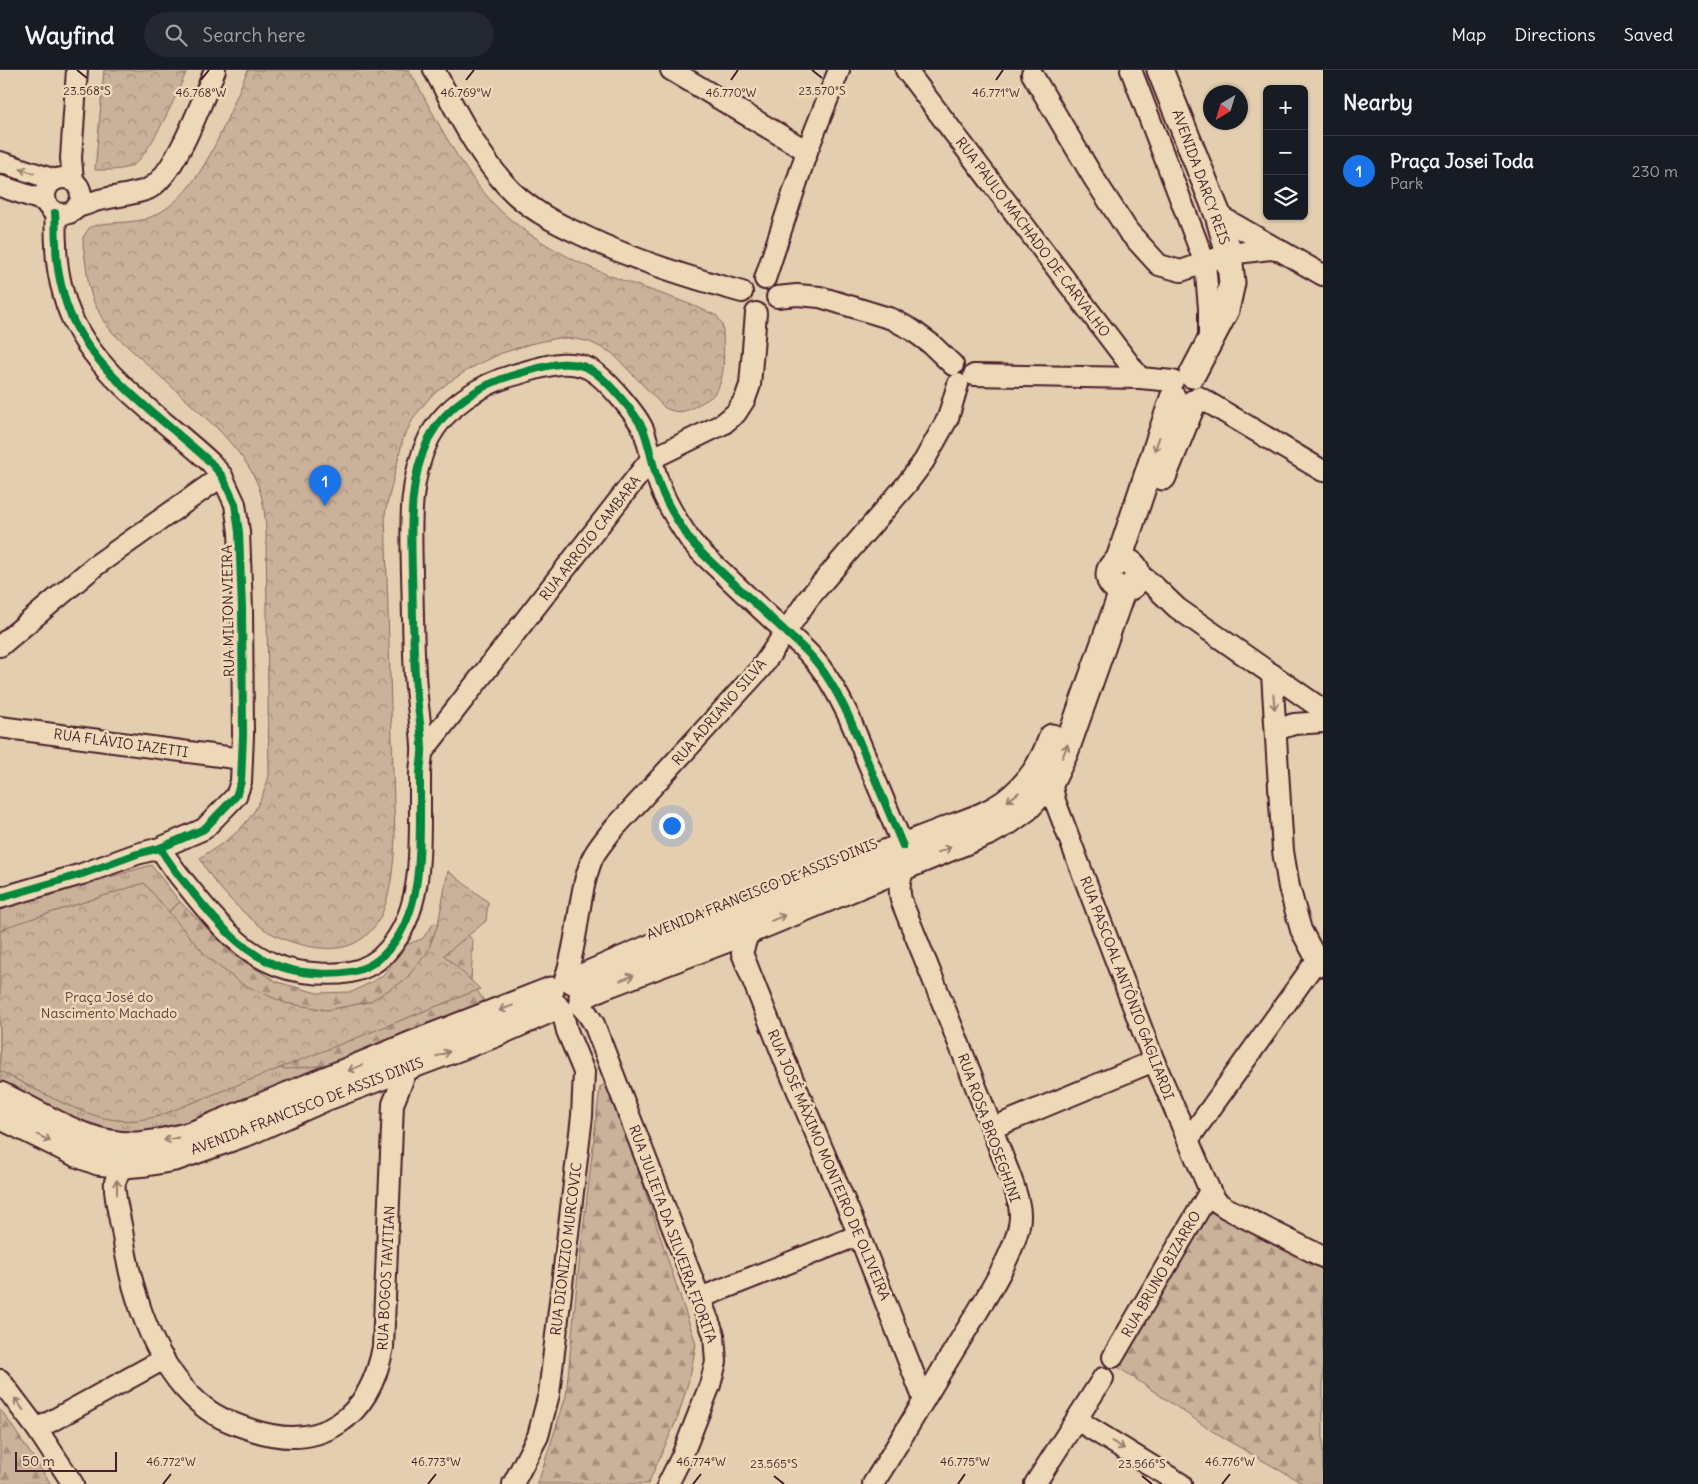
<!DOCTYPE html>
<meta charset="utf-8">
<style>
:root{--surface:#171b24;--page:#242831;--text:#f1f3f6;--muted:#9ea1a6;--line:#363941;--accent:#1a73e8}
body{margin:0;font-family:Delius,sans-serif;background:var(--page);color:var(--text)}
.controls{position:absolute;right:15px;top:15px;display:grid;overflow:hidden;border-radius:8px;box-shadow:0 1px 4px #0004}
.controls button{width:45px;height:45px;display:grid;place-items:center;padding:0;border:0;border-bottom:1px solid var(--line);background:var(--surface);color:var(--text);font:25px sans-serif}
.compass{position:absolute;left:1203px;top:15px;width:45px;height:45px;border-radius:50%;background:var(--surface);box-shadow:0 1px 4px #0004;rotate:218deg}
.scale{position:absolute;left:15px;bottom:12px;width:102px;box-sizing:border-box;padding-left:5px;border:2px solid #4a1f2b;border-top:0;font-size:14px;line-height:18px;white-space:nowrap;color:#4a1f2b;-webkit-text-stroke:4px #edd9b7;paint-order:stroke}
.you{position:absolute;left:671px;top:755px;width:18px;height:18px;margin:-12px;border:4px solid #fff;border-radius:50%;background:#1a73e8;box-shadow:0 0 0 8px #1a73e833}
.badge{display:grid;place-items:center;width:32px;height:32px;border-radius:50%;background:var(--accent);color:#fff;font-size:16px;font-weight:700}
.pin{position:absolute;translate:-50% -41px;filter:drop-shadow(0 1px 2px #0008)}
.pin::after{content:'';position:absolute;top:26px;width:18px;height:15px;background:inherit;clip-path:polygon(0 0,100% 0,50% 100%)}
.list{margin:0;padding:0;list-style:none}
h2{display:flex;justify-content:space-between;align-items:center;height:65px;margin:0;padding:0 20px;font-size:21px}
h2 small{font-size:16px;font-weight:400;color:var(--muted)}
.list li{display:grid;grid-template-columns:32px 1fr auto;gap:15px;align-items:center;box-sizing:border-box;height:70px;padding:0 20px;border-top:1px solid var(--line)}
.list b{display:block;font-size:19px;white-space:nowrap}
.list p{margin:0;font-size:16px;white-space:nowrap;color:var(--muted)}
.list em{font-size:16px;font-style:normal;color:var(--muted)}
.icon{flex:none;width:28px;height:28px;fill:none;stroke:currentColor;stroke-width:2;stroke-linecap:round;stroke-linejoin:round}
.map{position:relative;flex:none;width:1323px;height:1414px;overflow:hidden}
header{display:flex;align-items:center;gap:30px;box-sizing:border-box;height:70px;padding:0 25px;background:var(--surface);border-bottom:1px solid var(--line)}
header strong{font-size:24px}
nav{display:flex;gap:28px;margin-inline-start:auto;font-size:18px}
.search{width:350px;height:45px;background:var(--page);display:flex;align-items:center;gap:12px;box-sizing:border-box;padding:0 18px;border-radius:28px;color:var(--muted);font-size:19px}
main{display:flex}
aside{flex:1;background:var(--surface)}
.map>svg:first-child{display:block}
.grass{fill:url(#grass-tufts);stroke:#8a6862}
.forest{fill:url(#forest-firs);stroke:#8a6862}
.park{fill:url(#park-crowns);stroke:#8a6862}
.lines{fill:none;stroke-linecap:round;stroke-linejoin:round}
.minor-casing{stroke:#4a1f2b;stroke-width:24}
.major-casing{stroke:#4a1f2b;stroke-width:29}
.minor{stroke:#edd9b7;stroke-width:20}
.major{stroke:#edd9b7;stroke-width:25}
.cycleway-casing{stroke:#edd9b7;stroke-width:11}
.cycleway{stroke:#00873e;stroke-width:8}
.oneway{stroke:#9c7c71}
.ticks{fill:none;stroke:#4a1f2b;stroke-width:2}
.labels{text-anchor:middle;stroke-width:5;stroke-linejoin:round;paint-order:stroke}
.street-label{font-size:14px;fill:#4a1f2b;stroke:#edd9b7}
.park-label{font-size:14px;fill:#643c41;stroke:#edd9b7}
.ticks-label{font-size:12px;text-anchor:middle;fill:#4a1f2b;stroke:#edd9b7;stroke-width:5;stroke-linejoin:round;paint-order:stroke}
</style>
<header>
<strong>Wayfind</strong>
<div class="search"><svg class="icon" aria-label="search" viewBox="0 0 24 24"><circle cx="10" cy="10" r="6"/><path d="M15 15l6 6"/></svg>Search here</div>
<nav><a>Map</a><a>Directions</a><a>Saved</a></nav>
</header>
<main>
<div class="map">
<svg width="1323" height="1414" viewBox="0 0 1323 1414">
<defs>
<pattern id="grass-tufts" width="24" height="20" patternUnits="userSpaceOnUse" patternTransform="scale(1.25)"><rect width="24" height="20" fill="#cab199"/><path d="M3 7l-1-3M5 7V3M7 7l1-3M15 17l-1-3M17 17v-4M19 17l1-3" fill="none" stroke="#a68f7d"/></pattern>
<pattern id="forest-firs" width="22" height="20" patternUnits="userSpaceOnUse" patternTransform="scale(1.25)"><rect width="22" height="20" fill="#cab199"/><path d="M5 1l3.5 6h-7zM16 11l3.5 6h-7z" fill="#a68f7d"/></pattern>
<pattern id="park-crowns" width="20" height="18" patternUnits="userSpaceOnUse" patternTransform="scale(1.25)"><rect width="20" height="18" fill="#cab199"/><path d="M2 6a3 3 0 1 1 6 0M12 15a3 3 0 1 1 6 0" fill="none" stroke="#a68f7d"/></pattern>
</defs>
<rect width="100%" height="100%" fill="#e3ceaf"/>
<filter id="ink" filterUnits="userSpaceOnUse"><feTurbulence type="fractalNoise" baseFrequency=".02" numOctaves="2"/><feDisplacementMap in="SourceGraphic" scale="10" xChannelSelector="R" yChannelSelector="G"/><feConvolveMatrix kernelMatrix="1 2 1 2 8 2 1 2 1" color-interpolation-filters="sRGB"/></filter>
<g filter="url(#ink)">
<path class="grass" d="M151 795 180 832 166 844 351 993 196 1056 106 1067 0 1021V839Z"/>
<g class="forest">
<path d="M180 832 235 886 277 912 317 923 352 922 383 906 405 875 422 869 434 853 458 857 473 870 471 911 486 934 351 993 287 999 228 992 166 844Z"/>
<path d="M609 1012 696 1274 690 1306 678 1347 648 1414H536L540 1407 566 1326 578 1203 600 1017Z"/>
<path d="M1212 1139 1323 1200V1414H1304L1218 1365 1118 1297Z"/>
<path d="M0 1340 4 1344 51 1414H0Z"/>
</g>
<g class="park">
<path d="M104 0H187C179 20 150 85 133 95 122 101 107 100 95 100Z"/>
<path d="M248 0H409C434 44 457 94 492 132 517 160 561 185 596 200 636 217 678 227 717 246L722 254 723 260C723 280 728 312 711 327 706 331 699 334 694 337 684 343 676 343 665 338L612 283 590 272 576 269 558 268 530 274 502 283 471 298 449 312 430 327 414 347 403 369 385 443 395 766C394 792 391 836 374 857 368 865 359 872 350 875 326 885 280 872 260 856 237 838 213 814 200 788 206 783 213 780 220 775 246 758 262 735 269 705L266 462C264 412 251 396 219 360L114 264 104 252 93 230 89 217 83 174V167L90 157C109 150 131 155 151 147 203 125 226 48 248 0Z"/>
<path d="M448 801 488 832 486 851 444 885 480 919 159 1046C146 1049 131 1052 117 1050 82 1047 32 1017 0 1001V861L9 856 144 813 208 888 242 914 285 933 327 940 369 932 405 910 427 883 438 854Z"/>
</g>
<g class="lines">
<defs>
<g id="minor">
<path d="M434 0C455 38 475 80 504 113 525 137 553 152 582 165 633 190 687 207 742 222"/>
<path d="M671 0 807 81"/>
<path d="M906 0 1140 308 1173 311"/>
<path d="M1131 0 1205 193 1209 238V272"/>
<path d="M1032 4 1093 107 1128 161 1159 195 1181 201 1229 184 1270 179 1281 181 1323 205"/>
<path d="M0 92 55 110"/>
<circle cx="63" cy="126" r="18"/>
<path d="M73 111 71 88 77 0"/>
<path d="M0 116 45 131"/>
<path d="M77 137C85 135 92 132 99 130 115 126 133 125 148 119 175 107 203 28 215 0"/>
<path d="M1218 145 1277 179"/>
<path d="M765 209 807 81 839 0"/>
<path d="M777 227 797 225 820 227 892 249 912 260 931 274 953 295"/>
<path d="M974 305 1140 308"/>
<path d="M1199 327 1323 401"/>
<path d="M1137 503 1152 514 1177 538 1323 640"/>
<path d="M0 576 95 496 222 406"/>
<path d="M1272 604 1283 781 1289 817 1301 860 1317 890 1323 896"/>
<path d="M0 657 242 689"/>
<path d="M1276 660 1294 654 1323 652"/>
<path d="M423 681 651 389 723 354 736 343 745 329 750 315 756 243"/>
<path d="M1051 712 1055 731 1154 991 1210 1121 1217 1132 1226 1138 1323 1187"/>
<path d="M160 778C169 793 179 806 190 819 219 856 253 896 303 902 335 906 367 906 389 879 421 842 420 787 420 741 420 729 420 717 420 705 420 695 423 686 422 676 421 652 416 628 415 604 413 571 413 537 412 503 411 458 408 410 429 368 445 337 481 314 514 305 540 298 573 284 597 304 610 314 636 344 643 359 649 374 652 392 657 408 663 428 679 454 691 471 701 484 715 495 727 507 746 525 765 543 785 561 793 569 803 577 811 586 827 603 839 626 849 647L903 776"/>
<path d="M0 828 82 804 137 784 160 778 204 759 236 726 241 712 243 665 242 539 239 462 235 434 222 406 211 393C160 345 83 298 64 226 59 209 56 190 56 173 55 163 56 153 55 143"/>
<path d="M749 861 742 883 785 991 859 1165 924 1330"/>
<path d="M565 909C579 870 577 827 592 789 596 780 604 771 610 763L761 598 808 529 906 415 924 391 948 348 958 314"/>
<path d="M579 934 587 943 594 954 714 1265 716 1292 710 1315 682 1386 668 1414"/>
<path d="M992 1058 1154 991"/>
<path d="M1188 1070 1317 890"/>
<path d="M124 1095C120 1100 117 1105 115 1112 113 1121 120 1149 122 1160 129 1213 148 1276 183 1317 205 1342 221 1350 252 1360 322 1383 370 1347 383 1277L393 1034 408 997"/>
<path d="M700 1228 859 1165"/>
<path d="M1113 1287 1210 1121"/>
<path d="M0 1310 37 1359 73 1414"/>
<path d="M1077 1350 1181 1414"/>
<path d="M37 1359 164 1289"/>
<path d="M513 1414 538 1366 549 1324 582 1046 584 1002 567 961 562 940"/>
<path d="M873 1414C903 1367 930 1319 959 1272 977 1242 1019 1180 1020 1147 1021 1127 1004 1092 997 1072 967 991 933 910 901 830 898 816 900 808 906 795"/>
<path d="M1035 1414 1103 1308"/>
</g>
<g id="major">
<path d="M1160 0 1218 145 1229 184 1232 213 1226 240 1192 305"/>
<path d="M1163 407 1193 333"/>
<circle cx="1123" cy="505" r="14"/>
<path d="M1118 492 1173 328"/>
<path d="M573 911C672 867 772 827 872 788 898 778 924 768 950 758 969 751 988 745 1005 733 1029 715 1042 695 1052 667"/>
<path d="M582 927 601 917 749 861 989 762 1009 751 1027 738 1051 712 1065 683 1123 519"/>
<path d="M0 1025C44 1045 86 1077 137 1075 155 1074 173 1069 191 1065L415 973 551 920"/>
<path d="M0 1046 77 1084 98 1092 124 1095 146 1093 175 1088 249 1062 325 1028 493 965 556 937"/>
</g>
</defs>
<use href="#minor" class="minor-casing"/>
<use href="#major" class="major-casing"/>
<use href="#minor" class="minor"/>
<use href="#major" class="major"/>
<defs>
<g id="cycleway">
<path d="M160 778C169 793 179 806 190 819 219 856 253 896 303 902 335 906 367 906 389 879 421 842 420 787 420 741 420 729 420 717 420 705 420 695 423 686 422 676 421 652 416 628 415 604 413 571 413 537 412 503 411 458 408 410 429 368 445 337 481 314 514 305 540 298 573 284 597 304 610 314 636 344 643 359 649 374 652 392 657 408 663 428 679 454 691 471 701 484 715 495 727 507 746 525 765 543 785 561 793 569 803 577 811 586 827 603 839 626 849 647L903 776"/>
<path d="M0 828 82 804 137 784 160 778 204 759 236 726 241 712 243 665 242 539 239 462 235 434 222 406 211 393C160 345 83 298 64 226 59 209 56 190 56 173 55 163 56 153 55 143"/>
</g>
</defs>
<use href="#cycleway" class="cycleway-casing"/>
<use href="#cycleway" class="cycleway"/>
</g>
<defs><path id="oneway-shaft" d="M-6 0H5M1.5-3L5.5 0L1.5 3" fill="none" stroke-width="1.6" stroke-linecap="round" stroke-linejoin="round" transform="scale(1.25)"/></defs>
<g class="oneway">
<use href="#oneway-shaft" transform="translate(27 101) rotate(-161)"/>
<use href="#oneway-shaft" transform="translate(1157 374) rotate(109)"/>
<use href="#oneway-shaft" transform="translate(1274 632) rotate(85)"/>
<use href="#oneway-shaft" transform="translate(1065 681) rotate(-68)"/>
<use href="#oneway-shaft" transform="translate(1013 727) rotate(142)"/>
<use href="#oneway-shaft" transform="translate(944 780) rotate(-22)"/>
<use href="#oneway-shaft" transform="translate(778 848) rotate(-23)"/>
<use href="#oneway-shaft" transform="translate(627 908) rotate(-21)"/>
<use href="#oneway-shaft" transform="translate(506 938) rotate(159)"/>
<use href="#oneway-shaft" transform="translate(443 984) rotate(-21)"/>
<use href="#oneway-shaft" transform="translate(355 998) rotate(157)"/>
<use href="#oneway-shaft" transform="translate(44 1068) rotate(26)"/>
<use href="#oneway-shaft" transform="translate(171 1069) rotate(168)"/>
<use href="#oneway-shaft" transform="translate(117 1117) rotate(-90)"/>
<use href="#oneway-shaft" transform="translate(19 1334) rotate(-126)"/>
<use href="#oneway-shaft" transform="translate(1118 1375) rotate(31)"/>
</g>
</g>
<path class="ticks" d="M77 0 87 8M812 0 822 8M201 10 209 0M466 10 474 0M731 10 738 0M996 10 1003 0M774 1406 784 1414M1142 1406 1152 1414M163 1414 171 1404M428 1414 436 1404M693 1414 701 1404M958 1414 965 1404M1222 1414 1230 1404"/>
<g class="labels">
<g class="street-label">
<text transform="translate(1201 107) rotate(70)" y="5">AVENIDA DARCY REIS</text>
<text transform="translate(1033 167) rotate(53)" y="5">RUA PAULO MACHADO DE CARVALHO</text>
<text transform="translate(590 468) rotate(-52)" y="5">RUA ARROIO CAMBARA</text>
<text transform="translate(228 541) rotate(-91)" y="5">RUA MILTON VIEIRA</text>
<text transform="translate(719 642) rotate(-49)" y="5">RUA ADRIANO SILVA</text>
<text transform="translate(121 673) rotate(8)" y="5">RUA FLÁVIO IAZETTI</text>
<text transform="translate(762 819) rotate(-22)" y="5">AVENIDA FRANCISCO DE ASSIS DINIS</text>
<text transform="translate(1127 918) rotate(69)" y="5">RUA PASCOAL ANTÔNIO GAGLIARDI</text>
<text transform="translate(307 1036) rotate(-21)" y="5">AVENIDA FRANCISCO DE ASSIS DINIS</text>
<text transform="translate(989 1058) rotate(70)" y="5">RUA ROSA BROSEGHINI</text>
<text transform="translate(829 1095) rotate(67)" y="5">RUA JOSÉ MÁXIMO MONTEIRO DE OLIVEIRA</text>
<text transform="translate(673 1164) rotate(70)" y="5">RUA JULIETA DA SILVEIRA FIORITA</text>
<text transform="translate(566 1179) rotate(-83)" y="5">RUA DIONIZIO MURCOVIC</text>
<text transform="translate(1161 1204) rotate(-60)" y="5">RUA BRUNO BIZARRO</text>
<text transform="translate(386 1208) rotate(-87)" y="5">RUA BOGOS TAVITIAN</text>
</g>
<g class="park-label">
<text x="109" y="932">Praça José do<tspan x="109" dy="16">Nascimento Machado</tspan></text>
</g>
</g>
<g class="ticks-label">
<text x="87" y="25">23.568°S</text>
<text x="822" y="25">23.570°S</text>
<text x="996" y="27">46.771°W</text>
<text x="201" y="27">46.768°W</text>
<text x="466" y="27">46.769°W</text>
<text x="731" y="27">46.770°W</text>
<text x="171" y="1396">46.772°W</text>
<text x="436" y="1396">46.773°W</text>
<text x="701" y="1396">46.774°W</text>
<text x="965" y="1396">46.775°W</text>
<text x="1230" y="1396">46.776°W</text>
<text x="774" y="1398">23.565°S</text>
<text x="1142" y="1398">23.566°S</text>
</g>
</svg>
<div class="controls">
<button>+</button>
<button>−</button>
<button><svg class="icon" aria-label="layers" viewBox="0 0 24 24"><path d="M12 4l9 5-9 5-9-5zM3 14l9 5 9-5"/></svg></button>
</div>
<svg class="compass" viewBox="-18 -18 36 36"><path d="M0-13l5 13h-10z" fill="#e53935"/><path d="M0 13l5-13h-10z" fill="#9ea1a6"/></svg>
<div class="scale">50 m</div>
<div class="you"></div>
<div class="pin badge" style="left:325px;top:436px">1</div>
</div>
<aside>
<h2>Nearby<small></small></h2>
<ul class="list">
<li><span class="badge">1</span><div><b>Praça Josei Toda</b><p>Park</p></div><em>230 m</em></li>
</ul>
</aside>
</main>
